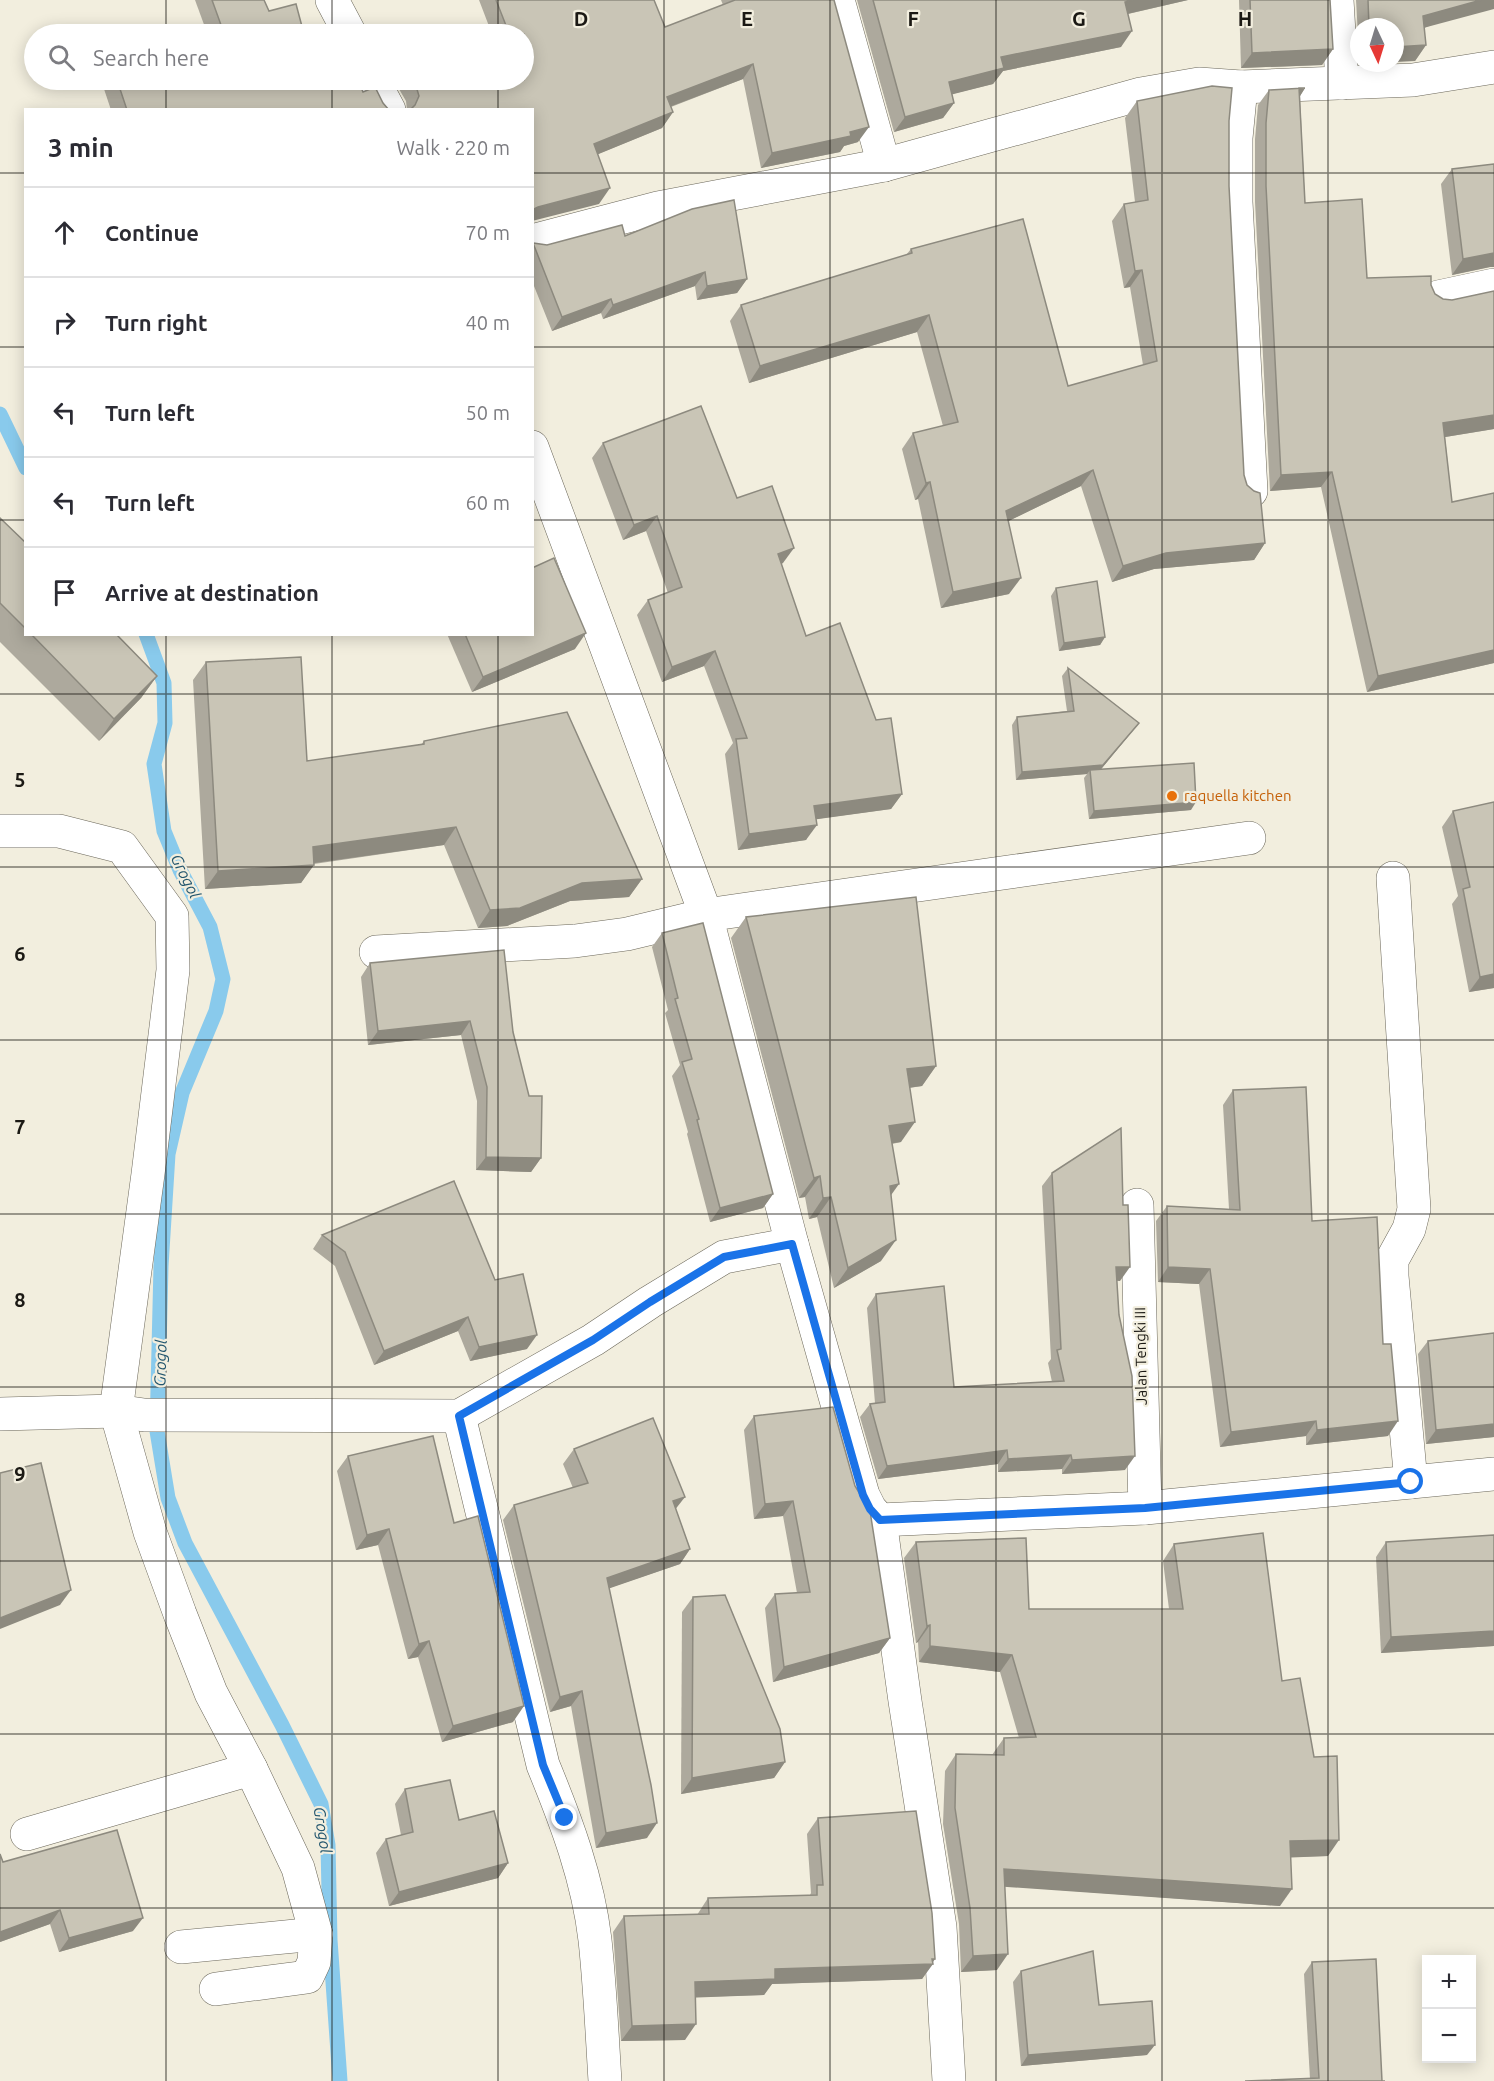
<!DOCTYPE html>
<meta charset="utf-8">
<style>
:root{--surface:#fff;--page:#f2f2f3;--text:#2b2b33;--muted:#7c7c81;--line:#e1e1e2}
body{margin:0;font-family:Ubuntu,sans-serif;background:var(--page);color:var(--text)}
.controls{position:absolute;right:18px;bottom:18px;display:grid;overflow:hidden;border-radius:0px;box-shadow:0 3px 15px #0003}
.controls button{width:54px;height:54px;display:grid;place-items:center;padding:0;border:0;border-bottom:2px solid var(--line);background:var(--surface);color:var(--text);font:30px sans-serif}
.compass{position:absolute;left:1350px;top:18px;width:54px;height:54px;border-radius:50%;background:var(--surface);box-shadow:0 3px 15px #0003;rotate:176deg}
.stop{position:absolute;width:18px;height:18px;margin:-14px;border:4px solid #1a73e8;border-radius:50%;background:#fff}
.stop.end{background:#1a73e8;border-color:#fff;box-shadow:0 2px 6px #0008}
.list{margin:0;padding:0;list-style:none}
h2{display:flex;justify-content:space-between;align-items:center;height:78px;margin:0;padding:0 24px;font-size:26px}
h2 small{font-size:20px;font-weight:400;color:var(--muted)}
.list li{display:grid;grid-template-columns:39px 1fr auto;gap:18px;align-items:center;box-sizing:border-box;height:90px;padding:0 24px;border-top:2px solid var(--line)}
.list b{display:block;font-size:22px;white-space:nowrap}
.list em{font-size:20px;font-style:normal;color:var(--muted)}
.icon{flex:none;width:33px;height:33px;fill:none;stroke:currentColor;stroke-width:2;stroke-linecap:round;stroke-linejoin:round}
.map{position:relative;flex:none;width:1494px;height:2081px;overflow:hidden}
.search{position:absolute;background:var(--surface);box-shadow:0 3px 15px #0003;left:24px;top:24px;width:510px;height:66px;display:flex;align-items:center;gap:15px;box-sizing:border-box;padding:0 21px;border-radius:33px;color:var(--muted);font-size:22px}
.panel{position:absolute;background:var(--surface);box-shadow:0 3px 15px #0003;left:24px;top:108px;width:510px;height:528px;border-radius:0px}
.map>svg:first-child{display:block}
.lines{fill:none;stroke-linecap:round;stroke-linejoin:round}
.stream{stroke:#89caec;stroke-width:15}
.minor-casing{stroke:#6b675a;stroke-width:34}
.minor{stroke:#fff;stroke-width:33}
.wall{fill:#ada99d}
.shaded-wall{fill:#8d8a7f}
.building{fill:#c9c5b6;stroke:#8d8a7f;stroke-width:1.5}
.route{stroke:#1a73e8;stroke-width:8}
.grid{fill:none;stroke:#1b1914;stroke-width:1.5;stroke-opacity:0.55}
.food-dot{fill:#e8710a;stroke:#f2eede;stroke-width:2}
.labels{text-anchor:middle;stroke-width:4.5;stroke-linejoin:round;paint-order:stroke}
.food-label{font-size:15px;fill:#c56008;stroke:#f2eede;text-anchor:start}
.street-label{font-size:15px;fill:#1b1914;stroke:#f2eede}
.water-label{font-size:16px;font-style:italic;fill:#23566e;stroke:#f2eede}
.grid-label{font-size:20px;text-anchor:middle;font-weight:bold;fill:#1b1914;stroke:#f2eede;stroke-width:4.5;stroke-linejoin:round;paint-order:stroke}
</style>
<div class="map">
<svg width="1494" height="2081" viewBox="0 0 1494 2081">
<rect width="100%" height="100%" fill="#f2eede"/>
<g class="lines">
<g class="stream">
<path d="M0 414 26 468"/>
<path d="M146 634 164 683 165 723 154 764 164 831 180 870 210 927 223 979 216 1011 182 1093 168 1154 161 1266 157 1431 168 1498 185 1543 282 1725 321 1804 328 1845 330 1940 340 2081"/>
</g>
<defs>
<g id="minor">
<path d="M332 0 350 34"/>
<path d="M838 0 884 165"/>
<path d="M1337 0 1342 83"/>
<path d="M373 80 389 110"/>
<path d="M1241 87 1236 138V202L1251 491"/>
<path d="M532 241 658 208 884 165 1141 94 1199 84 1241 87 1413 80 1494 67"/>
<path d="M1438 297 1494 285"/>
<path d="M532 447 706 915 792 1244 863 1495 870 1509 880 1520 1145 1508 1494 1474"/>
<path d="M0 831H59L122 847 172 916 173 970 148 1174 116 1411 150 1532 180 1614 211 1693 251 1769 27 1834"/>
<path d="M1393 878 1414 1209 1409 1229 1392 1260V1276L1411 1482"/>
<path d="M376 952 575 941 627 934 706 915 1249 838"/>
<path d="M1137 1205 1145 1508"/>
<path d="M0 1414 116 1411 144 1415 459 1416 593 1340 650 1302 724 1257 792 1244"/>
<path d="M459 1416 543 1765C566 1821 588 1879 595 1940 600 1986 602 2034 605 2081"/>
<path d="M880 1520 905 1701 940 1927 949 2081"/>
<path d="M181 1947 316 1934"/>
<path d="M216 1989 307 1977 314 1962 316 1934 298 1868 251 1769"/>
</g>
</defs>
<use href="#minor" class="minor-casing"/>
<use href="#minor" class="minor"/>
</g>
<g class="wall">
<path d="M195 0H264L269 11 206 30Z"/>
<path d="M479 0H654L665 27 723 5 721 0H834L858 142 844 146 840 152 761 168 743 79 671 107 673 112 662 128 598 154 599 204 532 110H407L406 101 399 89 406 80H524L492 34Z"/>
<path d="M857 0H1188L1128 14 1121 47 1003 71 993 84 952 94 954 103 943 118 894 132Z"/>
<path d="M1239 0H1330L1333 49 1322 65 1241 68Z"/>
<path d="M1356 0H1494L1424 28 1426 45 1415 61 1395 27H1359V53Z"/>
<path d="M101 80H358L363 92 383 103 389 110H111Z"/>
<path d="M1305 88 1300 96 1305 203 1367 278 1431 285 1435 294 1443 299 1452 300 1494 291V429L1445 437 1452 502 1494 663 1367 692 1321 487 1270 491 1255 202V139L1258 105 1269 90Z"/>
<path d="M1137 101 1229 121V186L1244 475 1265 543 1254 560 1154 569 1112 582 1081 486 1008 521 1009 594 941 608 918 499 915 500 902 449 913 433 943 426 917 332 749 383 730 321 741 305 906 255 911 249 1068 386 1143 365 1130 287 1124 288 1112 221 1124 204 1135 202 1125 118Z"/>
<path d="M1494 164V267H1490L1452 275 1441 184 1452 169Z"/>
<path d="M625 236 747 279 737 293 697 300 695 286 603 319 601 313 552 331 532 281 533 243 547 245Z"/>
<path d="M603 443 737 498 783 563 781 564 806 636 902 794 891 809 816 819 806 840 738 850 725 754 733 743 704 666 662 682 637 615 648 600 668 593 646 531 623 540 592 458Z"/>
<path d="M0 518 26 543V634H116L157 676 141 698 99 741 0 642Z"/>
<path d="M1056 588 1105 637 1100 645 1059 651 1051 596Z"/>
<path d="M447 634H532L575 649 472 692Z"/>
<path d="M206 662 307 761 421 745 424 741 642 879 629 897 570 901 507 926 478 928 444 845 314 864 301 883 205 889 193 680Z"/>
<path d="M1068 668 1139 723 1101 769 1191 810 1089 819 1084 778 1087 774 1016 780 1012 725 1017 717 1067 711 1062 676Z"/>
<path d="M1453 811 1494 988 1469 992 1452 904 1458 896 1442 827Z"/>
<path d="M746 917 936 1066 922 1086 909 1088 901 1142 892 1144 891 1195 881 1261 834 1288 817 1217 809 1219 805 1197 799 1198 731 938Z"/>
<path d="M662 933 773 1194 763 1208 710 1222 687 1134 688 1132 672 1076 680 1065 665 1013 668 1010 652 947Z"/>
<path d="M370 963 513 1032 541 1158 531 1172 476 1170 477 1101 461 1035 368 1045 361 977Z"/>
<path d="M1233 1090 1312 1221 1388 1436 1306 1445V1436L1220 1447 1199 1284 1158 1282 1156 1221 1167 1206 1229 1209 1223 1105Z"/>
<path d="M1052 1173 1120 1281 1117 1280 1125 1470 1062 1474V1469L998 1472V1464L878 1479 860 1417 870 1404 875 1403 867 1308 876 1294 954 1387 1052 1382 1048 1363 1051 1359 1042 1186Z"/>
<path d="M322 1235 527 1349 470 1361 458 1331 374 1365 335 1266 313 1249Z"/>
<path d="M1494 1333V1437L1426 1444 1418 1354 1428 1341Z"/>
<path d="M754 1416 890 1638 879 1653 773 1682 765 1608 775 1594 797 1593 783 1516 754 1519 744 1430Z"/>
<path d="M574 1449 676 1509 690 1549 680 1564 609 1588 647 1838 596 1848 571 1706 550 1712 503 1520 514 1505 573 1488 563 1464Z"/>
<path d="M348 1456 513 1722 442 1742 418 1657 408 1659 378 1545 356 1550 337 1471Z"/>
<path d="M1494 1535V1646L1381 1653 1376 1557 1386 1542Z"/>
<path d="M916 1542 1029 1609H1169L1163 1561 1174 1544 1282 1681 1328 1856 1291 1857 1280 1906 1005 1886 997 1970 961 1972 959 1924 943 1824 945 1771 956 1754 992 1755 1004 1738H1019L1000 1672 919 1662 918 1642 916 1643 904 1558Z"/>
<path d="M693 1597 785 1762 774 1778 681 1794 682 1612Z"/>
<path d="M405 1789 459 1820 508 1863 498 1878 389 1906 376 1853 386 1839 401 1835 395 1804Z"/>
<path d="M818 1818 935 1959 922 1979 772 1984 764 1995 696 1997 685 2040 621 2041 613 1932 624 1916 697 1915 708 1898 810 1895 811 1893 807 1834Z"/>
<path d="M0 1854 3 1862 133 1931 59 1952 50 1924 0 1942Z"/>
<path d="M1312 1962 1382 2081 1310 2079 1304 1974Z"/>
<path d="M1021 1971 1099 2005 1147 2055 1021 2066 1013 1982Z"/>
</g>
<g class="shaded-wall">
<path d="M1133 0H1188L1114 17 1125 2Z"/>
<path d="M1481 0H1494V9L1412 31 1423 16Z"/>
<path d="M1132 31 1121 47 1003 71 993 84 938 98 949 82 1001 57Z"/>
<path d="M1426 45 1415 61 1395 62V47Z"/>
<path d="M1333 49 1322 65 1241 68 1252 53Z"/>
<path d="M753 64 743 79 656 112 667 97Z"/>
<path d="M1299 88H1305L1295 104Z"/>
<path d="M954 103 943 118 894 132 905 117Z"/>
<path d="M673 112 662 128 584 160 594 144Z"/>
<path d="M869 127 858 142 844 146 840 152 761 168 772 153Z"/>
<path d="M610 188 599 204 532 221V210L538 207Z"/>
<path d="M1494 253V267H1490L1452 275 1463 259Z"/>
<path d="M1142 270 1130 287 1124 288 1135 271Z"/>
<path d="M705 272 695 286 603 319 613 305Z"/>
<path d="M747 279 737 293 697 300 707 286Z"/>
<path d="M611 299 601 313 552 331 562 317Z"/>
<path d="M929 315 917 332 749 383 760 366Z"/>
<path d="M1494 415V429L1433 439 1443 423Z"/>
<path d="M1093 470 1081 486 994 528 1006 511Z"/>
<path d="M1332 472 1321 487 1270 491 1281 475Z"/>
<path d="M930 482 918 499 915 500 926 483Z"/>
<path d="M657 516 646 531 623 540 634 525Z"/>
<path d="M1265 543 1254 560 1154 569 1112 582 1123 566 1166 553Z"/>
<path d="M794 548 783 563 767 569 778 554Z"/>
<path d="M1021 578 1009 594 941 608 953 592Z"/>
<path d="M586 633 575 649 472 692 483 677Z"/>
<path d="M1105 637 1100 645 1059 651 1064 643Z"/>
<path d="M1494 650V663L1367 692 1378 676Z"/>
<path d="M715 651 704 666 662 682 672 667Z"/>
<path d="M157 676 141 698 99 741 114 719Z"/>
<path d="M1139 723 1098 773 1090 770 1087 774 1016 780 1022 772Z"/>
<path d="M902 794 891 809 804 821 814 806Z"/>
<path d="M1196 802 1191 810 1089 819 1094 811Z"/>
<path d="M817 825 806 840 738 850 749 834Z"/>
<path d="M456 827 444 845 300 865 313 847Z"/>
<path d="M314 865 301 883 205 889 218 871Z"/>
<path d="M642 879 629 897 570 901 507 926 478 928 490 910 582 883Z"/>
<path d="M1494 974V988L1469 992 1480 977Z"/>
<path d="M470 1021 461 1035 368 1045 378 1031Z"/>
<path d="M936 1066 922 1086 892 1090 907 1069Z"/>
<path d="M915 1122 901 1142 874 1146 889 1126Z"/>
<path d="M486 1157 541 1158 531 1172 476 1170Z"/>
<path d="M820 1176 805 1197 799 1198 814 1178Z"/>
<path d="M899 1184 884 1205 890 1186Z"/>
<path d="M773 1194 763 1208 710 1222 720 1208Z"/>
<path d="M831 1197 817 1217 809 1219 823 1198Z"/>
<path d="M896 1240 881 1261 834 1288 848 1268Z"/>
<path d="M1116 1267H1130L1120 1281 1107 1280Z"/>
<path d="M1168 1267 1210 1269 1199 1284 1158 1282Z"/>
<path d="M468 1317 458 1331 374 1365 384 1351Z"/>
<path d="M537 1335 527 1349 470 1361 479 1347Z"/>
<path d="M1316 1421 1306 1436 1220 1447 1231 1432Z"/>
<path d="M1398 1421 1388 1436 1306 1445 1317 1430Z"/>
<path d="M1494 1424V1437L1426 1444 1436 1430Z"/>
<path d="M1007 1450 998 1464 878 1479 887 1466Z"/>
<path d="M1071 1455 1062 1469 998 1472 1008 1459Z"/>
<path d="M1135 1456 1125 1470 1062 1474 1072 1460Z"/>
<path d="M685 1497 674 1511 673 1501Z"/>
<path d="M793 1501 783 1516 754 1519 765 1504Z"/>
<path d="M389 1529 378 1545 356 1550 367 1535Z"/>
<path d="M690 1549 680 1564 596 1593 607 1578Z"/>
<path d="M71 1590 60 1605 0 1629V1618Z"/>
<path d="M930 1625 918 1642 916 1643 927 1626Z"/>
<path d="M1494 1631V1646L1381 1653 1391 1637Z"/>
<path d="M890 1638 879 1653 773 1682 784 1667Z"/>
<path d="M429 1641 418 1657 408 1659 419 1644Z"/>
<path d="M930 1646 1012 1655 1000 1672 919 1662Z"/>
<path d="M582 1691 571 1706 550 1712 560 1697Z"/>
<path d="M524 1706 513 1722 442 1742 453 1726Z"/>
<path d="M785 1762 774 1778 681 1794 692 1778Z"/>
<path d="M657 1823 647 1838 596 1848 606 1833Z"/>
<path d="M1339 1840 1328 1856 1279 1858 1290 1841Z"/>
<path d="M508 1863 498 1878 389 1906 399 1892Z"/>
<path d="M1004 1869 1292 1889 1280 1906 993 1886Z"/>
<path d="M60 1910 50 1924 0 1942V1932Z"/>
<path d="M143 1918 133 1931 59 1952 69 1938Z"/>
<path d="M1008 1954 997 1970 961 1972 973 1956Z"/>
<path d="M935 1959 931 1964H933L922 1979 772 1984 764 1995 684 1998 695 1982 775 1969Z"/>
<path d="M696 2024 685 2040 621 2041 632 2026Z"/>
<path d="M1155 2045 1147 2055 1021 2066 1028 2055Z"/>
</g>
<g class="building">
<path d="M212 0H264L269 11 296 4 304 34H191L221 25Z"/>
<path d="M496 0H654L665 27 735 0H834L869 127 850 132 851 136 772 153 753 64 667 97 673 112 594 144 610 188 538 207 532 210V110H410L415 105 419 96 416 86 413 80H524V34H491L507 28Z"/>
<path d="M873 0H1133L1125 2 1132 31 1001 57 1004 68 949 82 954 103 905 117Z"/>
<path d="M1250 0H1330L1333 49 1252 53Z"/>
<path d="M1368 0H1481L1423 16 1426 45 1395 47V27H1369Z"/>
<path d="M117 80H358L363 92 375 87 383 103 389 110H127Z"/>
<path d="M1212 86 1232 88 1229 121V186L1244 475 1247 485 1254 491 1260 493 1265 543 1166 553 1123 566 1093 470 1006 511 1021 578 953 592 930 482 926 483 913 433 958 422 929 315 760 366 741 305 912 253 911 249 1023 219 1068 386 1157 361 1142 270 1135 271 1124 204 1148 200 1137 101Z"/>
<path d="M1299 88 1305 203 1362 199 1367 278 1431 276V285L1435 294 1443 299 1452 300 1494 291V415L1443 423 1452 502 1494 493V650L1378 676 1332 472 1281 475 1266 186V123L1269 90 1305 88Z"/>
<path d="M1494 164V253L1463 259 1452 169Z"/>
<path d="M734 200 747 279 707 286 705 272 613 305 611 299 562 317 533 243 547 245 622 225 625 236 692 209Z"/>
<path d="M701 406 737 498 772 486 794 548 778 554 806 636 840 623 876 720 891 718 902 794 814 806 817 825 749 834 736 739 747 738 715 651 672 667 648 600 682 587 657 516 634 525 603 443Z"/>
<path d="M0 518 26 543V629L0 603Z"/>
<path d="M554 558 586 633 483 677 465 634H532V568Z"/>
<path d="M1097 581 1105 637 1064 643 1056 588Z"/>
<path d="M31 634H116L157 676 114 719Z"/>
<path d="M301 657 307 761 424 744V741L567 712 642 879 582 883 520 908 490 910 456 827 313 847 314 865 218 871 206 662Z"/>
<path d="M1068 668 1139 723 1103 765 1022 772 1017 717 1074 711Z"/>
<path d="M1194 763 1196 802 1094 811 1090 770Z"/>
<path d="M1494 802V974L1480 977 1463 889 1470 887 1453 811Z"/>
<path d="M916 897 936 1066 907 1069 915 1122 889 1126 899 1184 890 1186 896 1240 848 1268 831 1197 823 1198 820 1176 814 1178 746 917Z"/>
<path d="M703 923 773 1194 720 1208 697 1120 699 1119 682 1062 692 1059 675 999 678 998 662 933Z"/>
<path d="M504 950 513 1032 529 1096H542L541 1158 486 1157 487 1087 470 1021 378 1031 370 963Z"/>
<path d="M1306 1087 1312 1221 1377 1217 1383 1344H1391L1398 1421 1317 1430 1316 1421 1231 1432 1210 1269 1168 1267 1167 1206 1240 1210 1233 1090Z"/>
<path d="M1121 1128 1123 1205H1128L1130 1267H1116L1119 1315 1132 1376 1135 1456 1072 1460 1071 1455 1008 1459 1007 1450 887 1466 870 1404 885 1402 876 1294 944 1286 954 1387 1064 1381 1057 1350 1061 1349 1052 1173Z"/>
<path d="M454 1181 495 1280 523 1274 537 1335 479 1347 468 1317 384 1351 345 1252 322 1235Z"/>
<path d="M1494 1333V1424L1436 1430 1428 1341Z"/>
<path d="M833 1407 855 1486 870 1511 890 1638 784 1667 775 1594 810 1592 793 1501 765 1504 754 1416Z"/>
<path d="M653 1418 685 1497 673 1501 690 1549 607 1578 651 1785 657 1823 606 1833 582 1691 560 1697 514 1505 588 1483 574 1449Z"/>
<path d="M433 1436 454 1523 478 1516 524 1706 453 1726 429 1641 419 1644 389 1529 367 1535 348 1456Z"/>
<path d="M41 1463 71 1590 0 1618V1473Z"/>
<path d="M1263 1533 1282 1681 1300 1678 1314 1757 1337 1756 1339 1840 1290 1841 1292 1889 1004 1869 1008 1954 973 1956 970 1908 955 1808 956 1754 1004 1755V1738L1036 1737 1012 1655 930 1646V1625L927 1626 916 1542 1026 1538 1029 1609H1183L1174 1544Z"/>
<path d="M1494 1535V1631L1391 1637 1386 1542Z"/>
<path d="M725 1595 780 1729 785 1762 692 1778 693 1597Z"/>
<path d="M450 1780 459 1820 494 1811 508 1863 399 1892 386 1839 413 1832 405 1789Z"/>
<path d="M916 1811 932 1913 935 1959H932L933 1964 775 1969V1979L695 1982 696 2024 632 2026 624 1916 709 1914 708 1898 817 1895V1885H823L818 1818Z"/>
<path d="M117 1830 143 1918 69 1938 60 1910 0 1932V1854L3 1862Z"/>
<path d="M1093 1951 1099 2005 1152 2001 1155 2045 1028 2055 1021 1971Z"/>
<path d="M1376 1959 1382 2081H1385H1245L1319 2078 1312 1962Z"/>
</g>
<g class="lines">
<path class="route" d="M565 1818 543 1765 459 1416 593 1340 650 1302 724 1257 792 1244 863 1495 870 1509 880 1520 1145 1508 1411 1482"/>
</g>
<path class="grid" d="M166 0V34M332 0V34M498 0V34M664 0V2081M830 0V2081M996 0V2081M1162 0V2081M1328 0V2081M166 80V110M332 80V110M498 80V110M0 173H26M532 173H1494M0 347H26M532 347H1494M0 520H26M532 520H1494M166 634V2081M332 634V2081M498 634V2081M0 694H1494M0 867H1494M0 1040H1494M0 1214H1494M0 1387H1494M0 1561H1494M0 1734H1494M0 1908H1494"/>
<circle class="food-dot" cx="1172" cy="796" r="6"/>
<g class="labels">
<g class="food-label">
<text x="1184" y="801">raquella kitchen</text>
</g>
<g class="street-label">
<text transform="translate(1141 1356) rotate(-91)" y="5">Jalan Tengki III</text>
</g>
<g class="water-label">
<text transform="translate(186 876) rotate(64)" y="6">Grogol</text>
<text transform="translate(160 1363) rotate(-88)" y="6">Grogol</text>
<text transform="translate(323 1830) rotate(81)" y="6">Grogol</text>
</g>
</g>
<g class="grid-label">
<text x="581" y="26">D</text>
<text x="747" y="26">E</text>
<text x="913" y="26">F</text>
<text x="1079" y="26">G</text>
<text x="1245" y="26">H</text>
<text x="20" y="787">5</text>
<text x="20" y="961">6</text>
<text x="20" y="1134">7</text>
<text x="20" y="1307">8</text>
<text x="20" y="1481">9</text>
</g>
</svg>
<div class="controls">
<button>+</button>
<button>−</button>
</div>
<svg class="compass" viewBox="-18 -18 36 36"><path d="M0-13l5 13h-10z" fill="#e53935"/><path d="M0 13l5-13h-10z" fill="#7c7c81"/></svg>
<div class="stop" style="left:1411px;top:1482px"></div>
<div class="stop end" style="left:565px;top:1818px"></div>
<div class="search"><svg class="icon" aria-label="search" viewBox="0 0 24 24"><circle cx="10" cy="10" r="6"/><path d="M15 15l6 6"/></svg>Search here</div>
<section class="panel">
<h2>3 min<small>Walk · 220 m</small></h2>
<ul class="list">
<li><svg class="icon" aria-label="ahead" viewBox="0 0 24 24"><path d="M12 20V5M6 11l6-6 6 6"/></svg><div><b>Continue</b></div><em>70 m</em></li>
<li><svg class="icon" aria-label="right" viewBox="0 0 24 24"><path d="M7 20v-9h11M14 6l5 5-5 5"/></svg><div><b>Turn right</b></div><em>40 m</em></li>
<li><svg class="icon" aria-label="left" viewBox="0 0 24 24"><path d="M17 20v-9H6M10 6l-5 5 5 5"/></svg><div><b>Turn left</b></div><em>50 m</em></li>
<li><svg class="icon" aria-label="left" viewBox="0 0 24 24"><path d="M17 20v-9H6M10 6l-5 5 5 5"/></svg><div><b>Turn left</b></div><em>60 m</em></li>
<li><svg class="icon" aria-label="arrive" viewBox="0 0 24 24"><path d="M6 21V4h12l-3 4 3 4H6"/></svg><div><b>Arrive at destination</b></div></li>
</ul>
</section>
</div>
